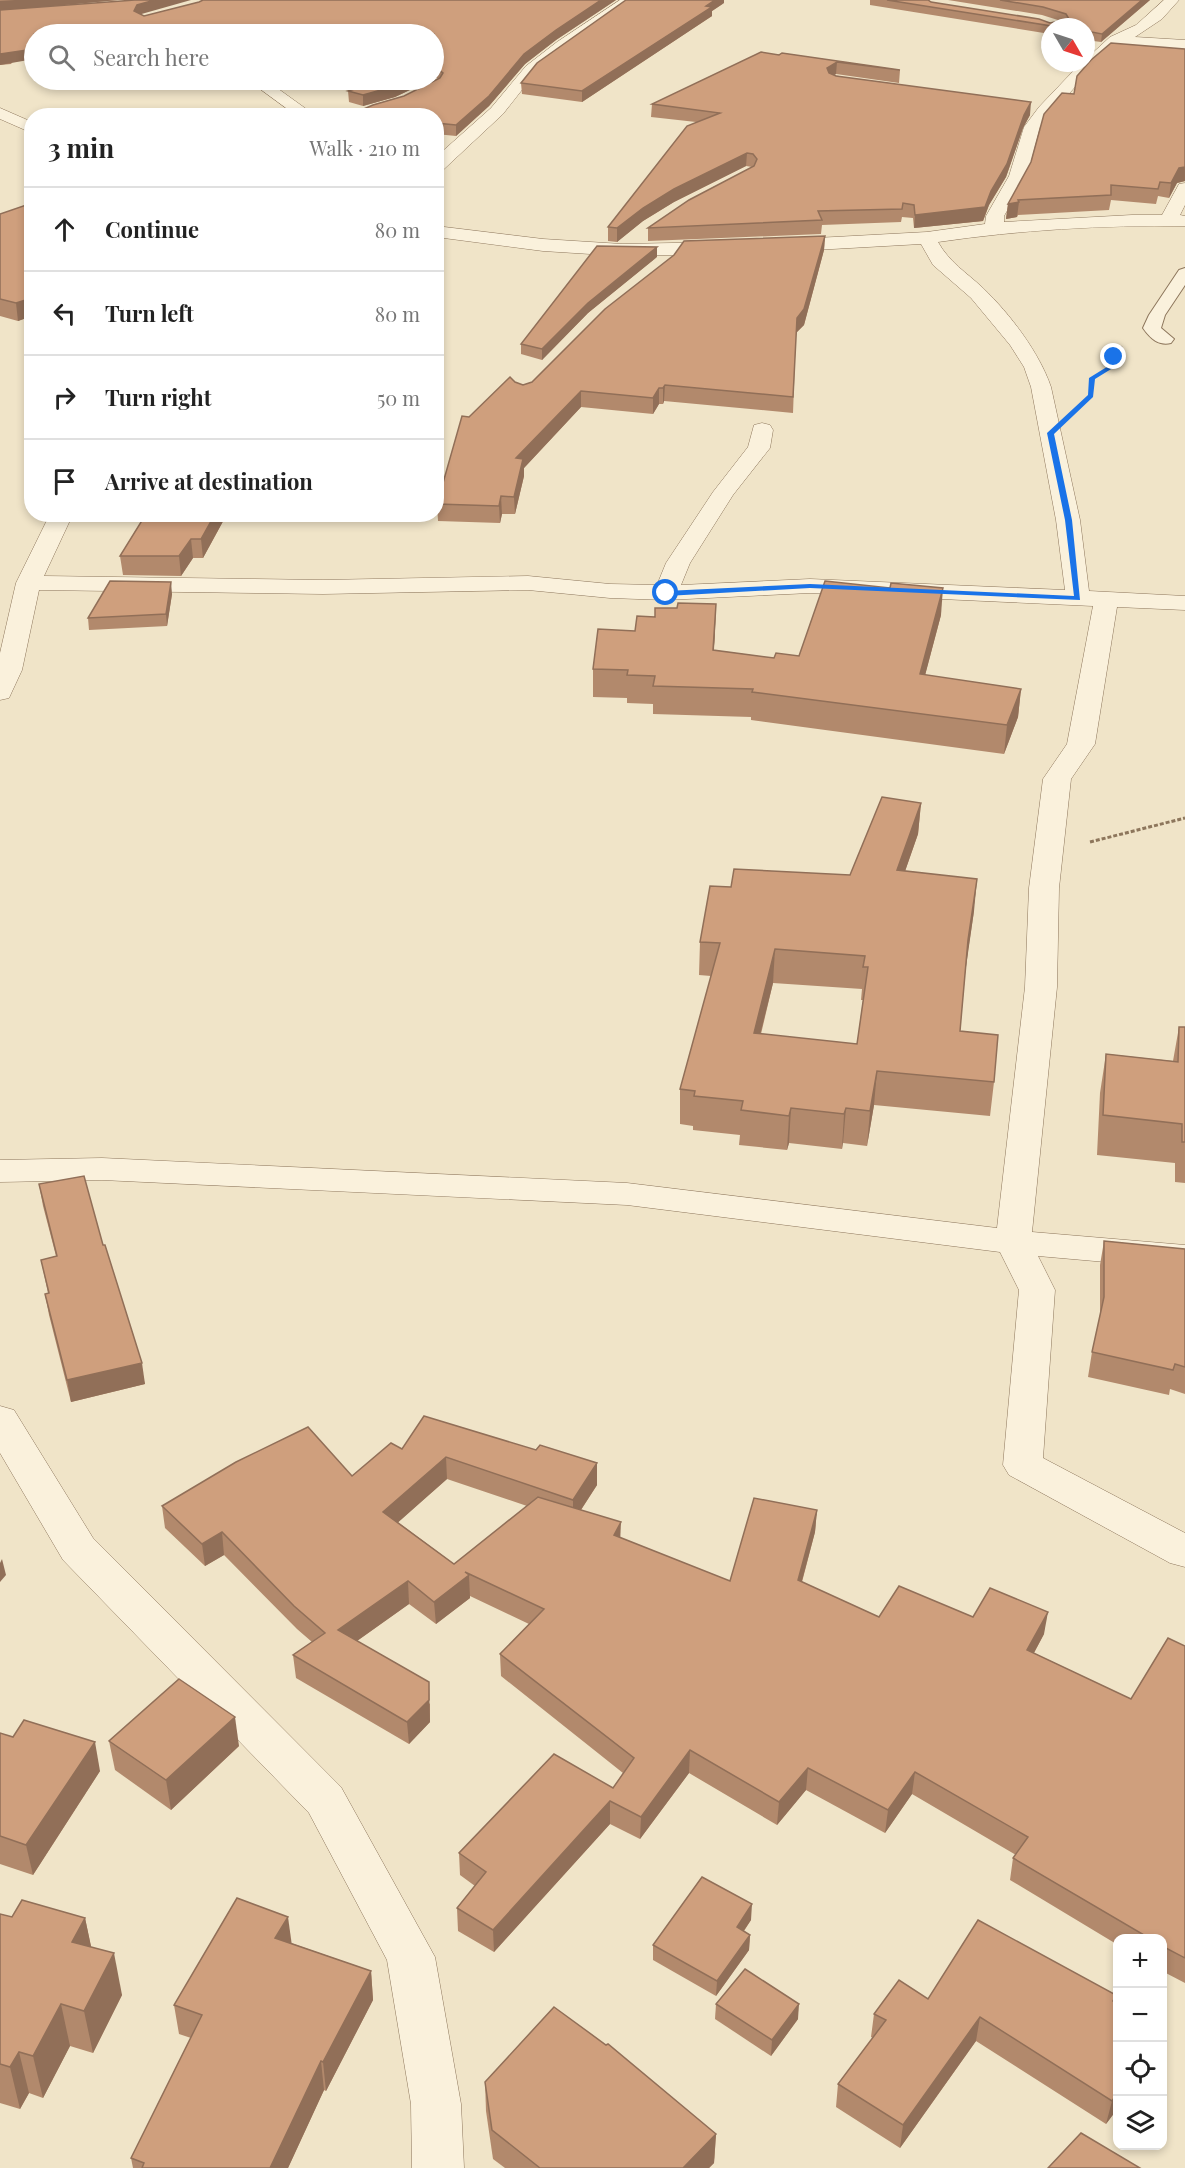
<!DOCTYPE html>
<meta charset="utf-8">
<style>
:root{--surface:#fff;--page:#f6f6f6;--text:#222;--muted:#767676;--line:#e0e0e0}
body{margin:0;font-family:"Playfair Display",serif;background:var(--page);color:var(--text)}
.controls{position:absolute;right:18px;bottom:18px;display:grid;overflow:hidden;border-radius:12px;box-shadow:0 3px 9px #0003}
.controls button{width:54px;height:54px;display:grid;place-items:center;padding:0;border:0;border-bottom:2px solid var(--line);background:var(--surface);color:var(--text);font:30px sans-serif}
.compass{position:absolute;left:1041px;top:18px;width:54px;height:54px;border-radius:50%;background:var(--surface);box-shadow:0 3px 9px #0003;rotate:129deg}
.stop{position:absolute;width:18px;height:18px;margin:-14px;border:4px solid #1a73e8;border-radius:50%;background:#fff}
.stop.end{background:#1a73e8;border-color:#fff;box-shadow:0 2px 6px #0008}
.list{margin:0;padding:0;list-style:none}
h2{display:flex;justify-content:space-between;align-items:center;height:78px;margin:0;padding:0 24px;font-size:26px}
h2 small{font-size:20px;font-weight:400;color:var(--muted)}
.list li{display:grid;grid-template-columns:39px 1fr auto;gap:18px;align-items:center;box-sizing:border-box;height:84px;padding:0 24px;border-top:2px solid var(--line)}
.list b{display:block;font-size:22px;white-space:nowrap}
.list em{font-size:20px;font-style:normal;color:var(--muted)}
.icon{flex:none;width:33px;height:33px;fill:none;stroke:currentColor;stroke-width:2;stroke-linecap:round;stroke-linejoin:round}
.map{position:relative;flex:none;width:1185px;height:2168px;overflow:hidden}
.search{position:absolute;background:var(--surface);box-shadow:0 3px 9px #0003;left:24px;top:24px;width:420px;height:66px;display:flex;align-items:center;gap:15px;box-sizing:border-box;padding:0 21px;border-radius:33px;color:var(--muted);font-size:22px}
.panel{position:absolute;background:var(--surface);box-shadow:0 3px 9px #0003;left:24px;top:108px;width:420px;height:414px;border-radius:24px}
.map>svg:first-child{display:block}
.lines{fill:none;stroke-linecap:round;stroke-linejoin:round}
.service-casing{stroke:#8d765c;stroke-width:2}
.minor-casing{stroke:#8d765c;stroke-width:1}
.path-far1{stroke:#8d765c;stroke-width:2;stroke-dasharray:3 2;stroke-linecap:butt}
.path{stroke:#8d765c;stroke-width:3;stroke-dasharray:4 2;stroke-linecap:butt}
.service{fill:#faf1dc;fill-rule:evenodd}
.minor{fill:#faf1dc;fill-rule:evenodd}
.wall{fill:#b2896c;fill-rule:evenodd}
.shaded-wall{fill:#916f58}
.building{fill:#cf9f7d;stroke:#916f58;stroke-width:1.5;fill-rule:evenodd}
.route{fill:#1a73e8}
</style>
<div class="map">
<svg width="1185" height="2168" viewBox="0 0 1185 2168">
<rect width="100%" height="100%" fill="#f0e4c8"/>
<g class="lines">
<defs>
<path id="service" d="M1185 268V285L1165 315 1161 328 1174 339 1171 343C1158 346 1150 338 1143 328L1149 315 1179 270Z"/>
<g id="minor">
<path d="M620 0H637L536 72 503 114 442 171 436 172V157L491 108 526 66 557 42Z"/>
<path d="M1164 0H1179L1162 19 1135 37 1185 40V50L1120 45 1088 72 1040 127 1027 176 1004 216V222L1132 215H1162L1179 184 1185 183V205L1180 215 1185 216V226C1103 225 1020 230 938 242 950 263 966 272 983 288 1010 314 1039 352 1051 387L1080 520 1089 591 1185 596V610L1117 607 1095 744 1071 779 1059 888 1057 987 1032 1232 1185 1245V1269L1038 1256 1055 1290 1043 1458 1185 1533V1567L1170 1563 1009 1475 1003 1465 1019 1290 1000 1252 627 1205 102 1180 0 1182V1160L102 1158 627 1183 997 1228 1025 987 1029 888 1043 779 1067 744 1093 606 810 593 666 600 610 598 528 590 323 594 39 590 22 670 9 698 0 700V653L16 583 50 514H73L44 576 323 580 528 576 610 584 657 585 666 563 713 492 748 447 754 425 762 423 770 425 773 430 770 448 733 495 690 563 681 585 810 579 1065 590 1056 520 1031 387 1024 367 1010 345 971 298 933 265 921 244 779 252 772 250 770 246 772 242 779 240 927 232 985 224 986 216 1009 176 1024 127 1039 107 1078 66 1086 63V59L1110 37 1136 25Z"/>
<path d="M248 80H266L316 116H297Z"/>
<path d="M0 108 32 122V133L0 119Z"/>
<path d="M436 226 543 239 622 244 722 242 729 244 731 248 729 252 722 254 622 256 543 251 436 237Z"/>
<path d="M0 1406 14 1410 93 1538 341 1787 435 1957 461 2104 464 2168H412L411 2104 387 1960 309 1813 63 1560 0 1453Z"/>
</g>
</defs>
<use href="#service" class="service-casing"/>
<use href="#minor" class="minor-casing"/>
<path class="path-far1" d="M1081 405 1091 396 1092 378 1113 366 1114 357 1123 345"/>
<path class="path" d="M1090 842 1185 818"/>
<use href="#service" class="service"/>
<use href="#minor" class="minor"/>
</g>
<g class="wall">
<path d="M0 0H118L42 7 140 14 144 16 199 2 203 0H616L556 40 525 64 489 106 456 136 436 134V116H352V114L404 96 438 79 435 77 434 34H34L11 64 0 65Z"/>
<path d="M870 0H928L931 2 1050 23 1061 21 1042 15 948 0H1150L1101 42 1086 40V27H1050V34L870 5Z"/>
<path d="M724 3 712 11V16L582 102 522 94 521 83Z"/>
<path d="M1185 49V181L1177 183 1169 198 1158 196 1156 204 1111 200 1109 210 1018 215 1017 217 1006 219 1008 204 1074 94Z"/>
<path d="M782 53 900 70 899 83 836 74 834 75 1030 115 1023 128 1006 177 989 205 983 221 914 228 913 218 902 217 901 222 822 225 821 234 648 241V228L752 167 746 166 674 202 643 221 617 242 608 241V227L696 122 651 117 652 104Z"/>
<path d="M320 80H431L395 97 363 106 349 102 348 91 354 89Z"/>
<path d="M32 203V316L18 321 0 316V214Z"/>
<path d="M825 236 824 250 804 325 796 333 793 413 664 401 663 404H659L653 414 581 407 524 468V476L515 514H502L500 523 438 521 437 504 469 417 515 382 523 385 532 382Z"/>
<path d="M657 257 588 313 542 360 521 354V344Z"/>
<path d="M146 514H227L203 558H193L181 576 123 575 120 556Z"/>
<path d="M248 514H271L270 516Z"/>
<path d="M172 594 167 626 89 630 88 618Z"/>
<path d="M716 604 714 650 774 658 799 656 941 615 925 675 1021 689 1018 717 1004 754 751 720V717L653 714V704L627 703V698L593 697V669L635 631 655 617 677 608Z"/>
<path d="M921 803 918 834 905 871 974 911 966 964 960 1031 994 1082 990 1116 874 1105 867 1146 843 1143 842 1149 789 1143 787 1150 739 1145 740 1135 693 1130V1126L680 1124V1089L711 976 699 975 700 942 731 887 850 875ZM773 983 862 989 861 1000H863L857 1044 761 1034Z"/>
<path d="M1179 1027H1185V1183L1175 1182V1163L1097 1155 1100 1093 1106 1054 1173 1061Z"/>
<path d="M39 1184 103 1245 145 1384 71 1402 49 1315 45 1294 48 1293 41 1260 56 1256 43 1206Z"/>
<path d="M1104 1241 1185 1249V1394L1170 1389 1169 1395 1088 1377 1092 1352 1100 1315V1265Z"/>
<path d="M402 1449 597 1485 581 1510 621 1538 730 1581 817 1510 815 1532 802 1582 879 1617H973L1044 1634 1034 1653 1131 1699 1185 1646V1983L1162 1971V1938H1118V1945L1010 1880 1013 1858 1016 1855 912 1794 885 1833 806 1790 777 1825 689 1773 640 1839 610 1824 494 1952 458 1931 457 1908 475 1886 460 1875 459 1853 613 1788 623 1773 501 1676 500 1654 529 1624 470 1596V1598L436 1624 409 1604 357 1641 430 1704V1722L409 1744 296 1678 293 1655 312 1642 297 1629 224 1555 205 1566 165 1528 162 1506 352 1476ZM447 1479 527 1506 454 1564 398 1522Z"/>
<path d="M0 1733 100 1771 33 1875 0 1864Z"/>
<path d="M109 1741 239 1746 171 1810 115 1770Z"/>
<path d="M0 1914 12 1917 85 1918 91 1947 122 1995 93 2053 70 2046 43 2098 29 2093 20 2109 0 2103Z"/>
<path d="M751 1920 744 1931 750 1935 749 1950 716 1996 653 1960V1945Z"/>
<path d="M291 1943 371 1971 373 2000 326 2091 324 2090 288 2168H133L131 2158 191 2038 179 2034 174 2005Z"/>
<path d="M928 1999 1115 2002 1118 2004V2108L1106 2124 976 2041 900 2148 836 2107 838 2084 873 2038 871 2037 874 2014Z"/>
<path d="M716 2004 798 2019 771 2056 715 2019Z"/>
<path d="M485 2082 716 2134 714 2163 709 2168H505L493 2159 486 2111Z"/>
</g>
<g class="shaded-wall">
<path d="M15 0H118L0 11V1Z"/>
<path d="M155 0H191L138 15 134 11 137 5Z"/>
<path d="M601 0H616L556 40 525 64 489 106 456 136V125L524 54 556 30Z"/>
<path d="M715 0H724V3L712 11V16L582 102V91Z"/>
<path d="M1142 0H1150L1101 42 1102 34Z"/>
<path d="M170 25 171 34H116Z"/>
<path d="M34 49V59L0 65V54Z"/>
<path d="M837 62 836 74 826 80 827 68Z"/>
<path d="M434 67H435V77L434 78Z"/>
<path d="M409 80H431L395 97 363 106V95Z"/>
<path d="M1031 102 1030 115 1023 128 1006 177 989 205 983 221 914 228 915 215 991 191 1024 115Z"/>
<path d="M747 153 746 166 674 202 643 221 617 242V228L643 208 674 189Z"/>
<path d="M1185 167V181L1177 183 1169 198 1171 183 1179 168Z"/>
<path d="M1019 202 1017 217 1006 219 1008 204Z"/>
<path d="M825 236 824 250 804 325 796 333 797 318Z"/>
<path d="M657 247V257L588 313 542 360V349L588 303Z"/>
<path d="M32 298V316L18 321 16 303Z"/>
<path d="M665 385 664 401 663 404V388Z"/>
<path d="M659 388V404L653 414V398Z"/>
<path d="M581 391V407L524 468V476L515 514 514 497 516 458Z"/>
<path d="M501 496 502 514 500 523 499 506Z"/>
<path d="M215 514H227L203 558 201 539Z"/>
<path d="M191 539 193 558 181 576 179 556Z"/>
<path d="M171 582 172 594 167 626 166 614Z"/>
<path d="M943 588 941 615 918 702 920 674Z"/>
<path d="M716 604 715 632 712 678 713 650Z"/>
<path d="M1021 689 1018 717 1004 754 1007 725Z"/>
<path d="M921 803 918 834 894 903 897 870Z"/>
<path d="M977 879 974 911 965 974 968 940Z"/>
<path d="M775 949 773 983 752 1067 754 1033Z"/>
<path d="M877 1071 874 1105 867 1146 870 1111Z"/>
<path d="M791 1108 789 1143 787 1150 789 1116Z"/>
<path d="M846 1108 843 1143 842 1149 844 1114Z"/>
<path d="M142 1363 145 1384 71 1402 67 1380Z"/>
<path d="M446 1457 447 1479 385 1534 383 1512Z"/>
<path d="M597 1463V1485L573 1522V1500Z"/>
<path d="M817 1510 815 1532 796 1603 798 1580Z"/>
<path d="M621 1522 620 1544 614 1535Z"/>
<path d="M222 1532 224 1555 205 1566 202 1544Z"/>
<path d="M2 1559 6 1575 0 1582V1563Z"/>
<path d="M469 1575 470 1598 436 1624 434 1602Z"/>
<path d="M408 1581 409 1604 340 1653 338 1630Z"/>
<path d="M1048 1612 1044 1634 1023 1673 1027 1650Z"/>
<path d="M429 1682 430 1722 409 1744 407 1722Z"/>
<path d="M235 1717 239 1746 171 1810 166 1780Z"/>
<path d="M95 1742 100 1771 33 1875 26 1845Z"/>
<path d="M690 1750 689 1773 640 1839 641 1817Z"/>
<path d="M808 1768 806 1790 777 1825 779 1802Z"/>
<path d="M915 1772 912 1794 885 1833 888 1810Z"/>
<path d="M610 1801V1824L494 1952 493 1930Z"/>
<path d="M752 1904 751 1920 736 1942 737 1927Z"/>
<path d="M288 1917 292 1946 275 1938Z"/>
<path d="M85 1918 94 1960 72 1942Z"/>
<path d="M750 1935 749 1950 716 1996 717 1981Z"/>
<path d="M114 1953 122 1995 93 2053 84 2011Z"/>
<path d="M371 1971 373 2000 326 2091 323 2062Z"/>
<path d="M61 2004 70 2046 43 2098 33 2056Z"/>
<path d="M799 2004 798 2019 771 2056 772 2040Z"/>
<path d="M980 2017 976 2041 900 2148 903 2125Z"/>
<path d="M19 2052 29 2093 20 2109 10 2067Z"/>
<path d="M321 2061 324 2090 288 2168H270Z"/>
<path d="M1118 2092V2108L1106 2124 1112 2101Z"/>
<path d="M716 2134 714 2163 709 2168H683Z"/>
</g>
<g class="building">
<path d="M135 0H155L137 5 134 11 144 16 199 2 203 0H601L556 30 524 54 489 96 456 125 436 123V116H364L352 114 373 105 404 96 440 78 443 73 435 67H434V34H202L170 25 116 34H34V49L0 54V10Z"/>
<path d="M626 0H715L706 6 712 7 582 91 521 83 537 63Z"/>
<path d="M887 0H928L931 2 1039 19 1050 23 1069 19 1066 14 1043 7 1000 0H1142L1102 34 1086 31V27H1058Z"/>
<path d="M1111 43 1185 49V167L1179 168 1171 183 1160 182 1158 189 1111 185V195L1018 200 1019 202 1008 204 1031 162 1044 114 1062 93 1074 94 1077 76 1091 60Z"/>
<path d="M761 52 779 55 782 53 900 70 837 62 827 68 829 73 836 76 1031 102 1024 115 1007 164 991 191 985 207 915 215 914 205 903 203 902 209 818 211 822 220 648 228 689 200 754 166 757 159 753 154 747 153 674 189 643 208 617 228 608 227 687 126 720 113 652 104Z"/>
<path d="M355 80H409L395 86 363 95 348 91 371 84Z"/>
<path d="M32 203V298L16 303 0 299V214Z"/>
<path d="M825 236 804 309 797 318 793 397 665 385 663 388H659L653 398 581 391 516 458 523 459 514 497 501 496 499 506 437 504 462 416 469 417 510 377 515 382 523 385 532 382 605 309 674 255 684 241Z"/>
<path d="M597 246 657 247 588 303 542 349 521 344Z"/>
<path d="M146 514H215L201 539H191L179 556H120Z"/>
<path d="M110 581 171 582 166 614 88 618Z"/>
<path d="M825 581 890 588 891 583 943 588 920 674 1021 689 1007 725 752 692 753 689 653 686 655 676 627 675 628 670 593 669 598 629 635 631 637 616 655 617V608H677L678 603 716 604 713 650 774 658 776 653 799 656Z"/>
<path d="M882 797 921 803 897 870 977 879 968 940 960 1031 998 1035 994 1082 877 1071 870 1111 846 1108 844 1114 791 1108 789 1116 741 1110 743 1101 694 1096 695 1091 680 1089 720 943 700 942 710 886 731 887 734 869 850 875ZM775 949 865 956 863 967H868L857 1044 754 1033Z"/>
<path d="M1179 1027H1185V1142H1182V1124L1103 1115 1106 1054 1178 1062Z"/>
<path d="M84 1176 103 1245H105L142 1363 67 1380 45 1294 49 1293 41 1260 57 1256 39 1184Z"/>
<path d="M1104 1241 1185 1249V1367L1175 1364 1173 1370 1092 1352 1104 1297Z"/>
<path d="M424 1416 536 1450 540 1445 597 1463 573 1500 446 1457 383 1512 454 1564 538 1497 621 1522 614 1535 730 1581 754 1498 817 1510 798 1580 879 1617 899 1586 973 1617 990 1588 1048 1612 1027 1650 1131 1699 1168 1638 1185 1646V1958L1162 1946V1938H1149L1013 1858 1028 1837 915 1772 888 1810 808 1768 779 1802 690 1750 641 1817 610 1801 493 1930 457 1908 486 1872 459 1853 554 1754 613 1788 634 1758 500 1654 544 1609 465 1572 469 1575 434 1602 408 1581 338 1630 429 1682V1700L407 1722 293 1655 325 1633 294 1606 222 1532 202 1544 162 1506 236 1462 308 1427 352 1476 391 1443 402 1449Z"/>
<path d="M179 1679 235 1717 166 1780 109 1741Z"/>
<path d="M24 1720 95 1742 26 1845 0 1836V1733L13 1737Z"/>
<path d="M702 1877 752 1904 737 1927 750 1935 717 1981 653 1945Z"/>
<path d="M237 1898 288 1917 275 1938 371 1971 323 2062 321 2061 270 2168H142L144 2163 131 2158 202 2015 174 2005Z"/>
<path d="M22 1900 85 1918 72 1942 114 1953 84 2011 61 2004 33 2056 19 2052 10 2067 0 2064V1914L12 1917Z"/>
<path d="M978 1920 1116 1995 1113 2001 1118 2004V2092L1112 2101 980 2017 903 2125 838 2084 886 2020 874 2014 899 1980 928 1999Z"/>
<path d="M745 1969 799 2004 772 2040 716 2004Z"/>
<path d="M554 2007 606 2045 608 2044 716 2134 683 2168H540L492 2130 485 2082Z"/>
<path d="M1081 2133 1140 2168H1048Z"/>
</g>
<path class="route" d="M1112 356 1117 357 1116 366 1095 379 1093 397 1054 434 1072 520 1080 600 810 588 666 596 662 593 666 591 810 584 1074 596 1065 520 1047 433 1088 395 1089 378 1110 365Z"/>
</svg>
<div class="controls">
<button>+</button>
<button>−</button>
<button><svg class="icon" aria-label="locate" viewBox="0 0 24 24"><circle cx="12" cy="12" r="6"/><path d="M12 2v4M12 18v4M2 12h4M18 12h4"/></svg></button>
<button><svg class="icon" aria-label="layers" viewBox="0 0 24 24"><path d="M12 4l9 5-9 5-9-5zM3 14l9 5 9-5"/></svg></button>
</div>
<svg class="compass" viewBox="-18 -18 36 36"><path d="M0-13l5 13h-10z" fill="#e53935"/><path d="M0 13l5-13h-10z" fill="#767676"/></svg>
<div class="stop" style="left:666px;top:593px"></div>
<div class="stop end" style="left:1114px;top:357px"></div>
<div class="search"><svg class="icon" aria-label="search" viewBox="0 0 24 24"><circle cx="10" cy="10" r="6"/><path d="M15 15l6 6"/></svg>Search here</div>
<section class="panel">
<h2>3 min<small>Walk · 210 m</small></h2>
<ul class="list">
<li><svg class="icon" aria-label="ahead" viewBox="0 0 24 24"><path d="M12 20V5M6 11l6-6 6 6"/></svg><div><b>Continue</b></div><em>80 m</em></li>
<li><svg class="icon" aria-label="left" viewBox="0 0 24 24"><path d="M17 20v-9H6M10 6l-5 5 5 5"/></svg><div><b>Turn left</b></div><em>80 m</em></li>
<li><svg class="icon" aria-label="right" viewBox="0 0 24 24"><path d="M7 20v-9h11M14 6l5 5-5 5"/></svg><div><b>Turn right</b></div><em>50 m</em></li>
<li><svg class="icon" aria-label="arrive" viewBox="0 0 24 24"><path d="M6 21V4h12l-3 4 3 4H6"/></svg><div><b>Arrive at destination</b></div></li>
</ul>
</section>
</div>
